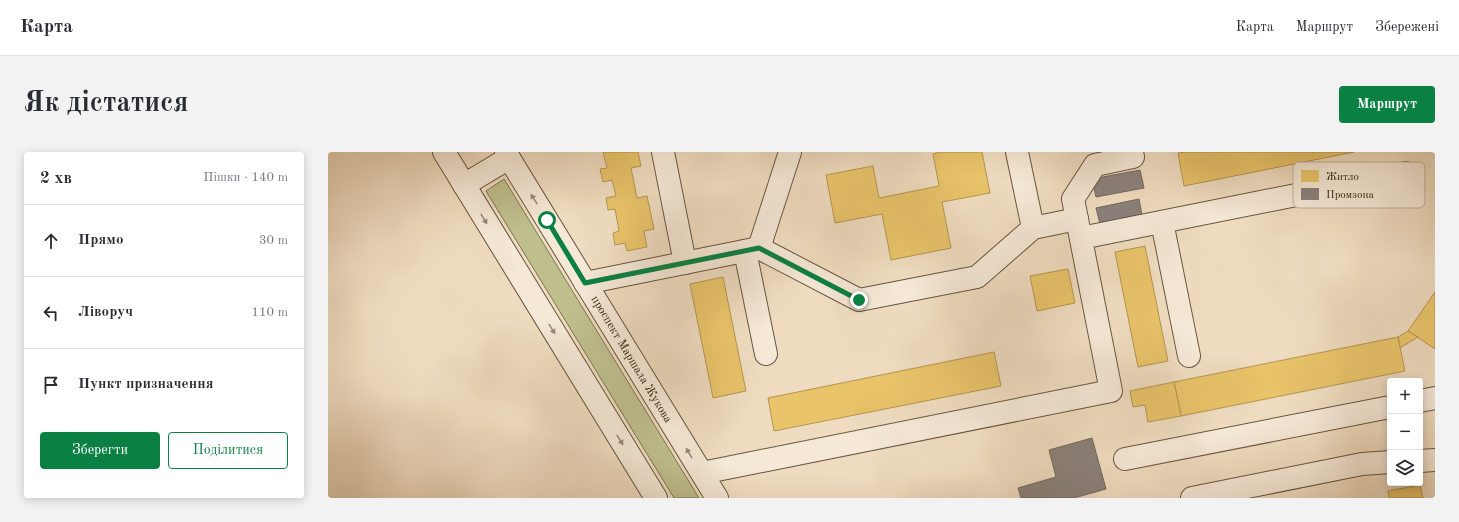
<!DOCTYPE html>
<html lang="uk">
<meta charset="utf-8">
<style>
:root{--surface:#fff;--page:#f2f2f3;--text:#2b2b33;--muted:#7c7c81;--line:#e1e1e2;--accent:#0b8043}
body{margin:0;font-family:"Old Standard TT",serif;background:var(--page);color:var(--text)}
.controls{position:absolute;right:12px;bottom:12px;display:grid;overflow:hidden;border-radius:4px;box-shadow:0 2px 10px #0003}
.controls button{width:36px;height:36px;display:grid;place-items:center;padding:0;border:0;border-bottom:1px solid var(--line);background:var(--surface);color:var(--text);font:20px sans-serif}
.stop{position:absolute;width:12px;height:12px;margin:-9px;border:3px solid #0b8043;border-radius:50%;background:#fff}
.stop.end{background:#0b8043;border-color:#fff;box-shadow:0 1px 4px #0008}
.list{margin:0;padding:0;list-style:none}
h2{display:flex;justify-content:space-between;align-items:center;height:52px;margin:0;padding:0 16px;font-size:17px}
h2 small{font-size:13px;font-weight:400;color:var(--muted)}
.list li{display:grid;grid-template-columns:26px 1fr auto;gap:12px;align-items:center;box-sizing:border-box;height:72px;padding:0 16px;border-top:1px solid var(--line)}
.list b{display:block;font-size:15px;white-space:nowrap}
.list em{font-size:13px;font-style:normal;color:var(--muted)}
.actions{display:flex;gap:8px;padding:12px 16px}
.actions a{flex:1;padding:9px 0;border:1px solid var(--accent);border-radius:4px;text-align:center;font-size:14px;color:var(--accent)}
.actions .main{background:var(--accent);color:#fff}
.icon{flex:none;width:22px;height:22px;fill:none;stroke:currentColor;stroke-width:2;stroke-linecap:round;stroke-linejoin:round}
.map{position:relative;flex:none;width:1107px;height:346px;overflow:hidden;border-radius:4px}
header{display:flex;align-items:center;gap:24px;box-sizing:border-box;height:56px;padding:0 20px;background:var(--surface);border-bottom:1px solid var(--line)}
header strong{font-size:19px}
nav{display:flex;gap:22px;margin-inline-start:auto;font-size:14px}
.intro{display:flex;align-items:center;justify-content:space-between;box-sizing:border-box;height:96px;padding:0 24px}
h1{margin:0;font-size:28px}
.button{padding:10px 18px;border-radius:4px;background:var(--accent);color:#fff;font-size:14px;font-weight:700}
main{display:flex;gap:24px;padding:0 24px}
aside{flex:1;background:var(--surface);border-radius:4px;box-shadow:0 2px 10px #0003}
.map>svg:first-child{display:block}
.green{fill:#bfbf8e;stroke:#7c7450}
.homes{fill:#e9c46a;stroke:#b49550}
.industry{fill:#8a817c;stroke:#72665c}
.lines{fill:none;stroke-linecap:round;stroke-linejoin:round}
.minor-casing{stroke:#66553e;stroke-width:24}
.minor{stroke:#f5e8d6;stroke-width:22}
.oneway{fill:#978874}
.route{stroke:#0b8043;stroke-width:5}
.labels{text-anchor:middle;stroke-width:4;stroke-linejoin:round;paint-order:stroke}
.street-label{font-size:12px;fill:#392813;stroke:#f5e8d6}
.key{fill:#f5e8d6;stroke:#bdae9c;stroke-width:1}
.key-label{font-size:11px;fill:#392813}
</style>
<header>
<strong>Карта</strong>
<nav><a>Карта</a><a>Маршрут</a><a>Збережені</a></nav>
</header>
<div class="intro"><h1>Як дістатися</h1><a class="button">Маршрут</a></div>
<main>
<aside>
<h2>2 хв<small>Пішки · 140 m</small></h2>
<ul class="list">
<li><svg class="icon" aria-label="ahead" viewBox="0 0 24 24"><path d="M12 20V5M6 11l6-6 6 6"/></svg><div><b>Прямо</b></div><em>30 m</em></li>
<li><svg class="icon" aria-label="left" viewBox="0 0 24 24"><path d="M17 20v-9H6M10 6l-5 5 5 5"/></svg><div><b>Ліворуч</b></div><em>110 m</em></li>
<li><svg class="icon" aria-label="arrive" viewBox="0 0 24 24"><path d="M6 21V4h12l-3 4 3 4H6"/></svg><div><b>Пункт призначення</b></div></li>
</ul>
<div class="actions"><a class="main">Зберегти</a><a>Поділитися</a></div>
</aside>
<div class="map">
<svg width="1107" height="346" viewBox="0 0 1107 346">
<rect width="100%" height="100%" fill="#efdcc0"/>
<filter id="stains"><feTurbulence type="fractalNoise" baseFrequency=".005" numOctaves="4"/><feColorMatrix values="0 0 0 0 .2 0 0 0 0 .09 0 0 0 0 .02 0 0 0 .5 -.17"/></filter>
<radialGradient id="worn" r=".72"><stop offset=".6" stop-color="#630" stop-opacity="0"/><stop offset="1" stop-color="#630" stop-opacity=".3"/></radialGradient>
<path class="green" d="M176 27 371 346H346L158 39Z"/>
<g class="homes">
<path d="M275 0H310L313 14 303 16 309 46 319 44 326 77 316 79 319 95 299 99 297 91 287 93 285 81 291 79 287 57 280 58 278 46 288 44 284 28 275 30 272 17 279 16Z"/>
<path d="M613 0H654L662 41 614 50 623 96 563 108 554 62 507 71 498 23 545 14 551 46 611 34 605 2Z"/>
<path d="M857 0H1026L856 34 850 1Z"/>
<path d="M817 94 840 209 810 215 787 100Z"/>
<path d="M740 117 747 151 709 159 702 124Z"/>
<path d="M395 125 418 239 385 246 362 132Z"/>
<path d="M1107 140V197L1080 179Z"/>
<path d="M1080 179 1090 185 1072 196 1070 185Z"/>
<path d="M1070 185 1077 219 853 264 846 230Z"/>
<path d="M666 200 673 234 446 279 440 246Z"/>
<path d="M846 230 853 264 820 270 817 253 805 255 802 239Z"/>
<path d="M1092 333 1095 346H1061L1060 339Z"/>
</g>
<g class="industry">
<path d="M812 18 816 36 768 45 764 27Z"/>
<path d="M811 47 814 63 772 72 768 56Z"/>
<path d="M764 286 778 337 746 346H693L690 336 728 325 721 298Z"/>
</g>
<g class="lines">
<defs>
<g id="minor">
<path d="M116 0 328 346"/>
<path d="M178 0 181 6 389 346"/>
<path d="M335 0 357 111"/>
<path d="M689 0 705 76"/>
<path d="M136 33 181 6"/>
<path d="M834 70 861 204"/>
<path d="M753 86 1078 21"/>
<path d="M431 96 462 0"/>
<path d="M417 99 438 202"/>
<path d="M257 131 431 96 531 148 649 125 705 76 749 67"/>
<path d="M1092 249 1107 246"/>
<path d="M797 307 1062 255"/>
<path d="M1092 309 1107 308"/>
<path d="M374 321 783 239 745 47 767 13 805 5 804 0"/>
<path d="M864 346 1034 312 1062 310"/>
</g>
</defs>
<use href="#minor" class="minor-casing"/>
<use href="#minor" class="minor"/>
</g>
<defs><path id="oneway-solid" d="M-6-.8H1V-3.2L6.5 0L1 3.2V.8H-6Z"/></defs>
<g class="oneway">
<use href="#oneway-solid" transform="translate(206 47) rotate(-122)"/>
<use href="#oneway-solid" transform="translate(156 67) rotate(58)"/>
<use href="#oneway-solid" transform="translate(224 177) rotate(58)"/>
<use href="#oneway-solid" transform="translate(292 288) rotate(58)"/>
<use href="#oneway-solid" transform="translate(361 301) rotate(-121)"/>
</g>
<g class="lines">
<path class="route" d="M219 68 257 131 431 96 531 148"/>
</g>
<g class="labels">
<g class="street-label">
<text transform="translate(304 207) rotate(59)" y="4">проспект Маршала Жукова</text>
</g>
</g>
<rect x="965" y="10" width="132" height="46" rx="6" class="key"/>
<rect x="973" y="18" width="18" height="12" fill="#e9c46a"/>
<rect x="973" y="36" width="18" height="12" fill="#8a817c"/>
<g class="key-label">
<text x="998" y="28">Житло</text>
<text x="998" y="46">Промзона</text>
</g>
<rect width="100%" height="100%" filter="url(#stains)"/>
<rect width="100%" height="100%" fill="url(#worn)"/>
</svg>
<div class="controls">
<button>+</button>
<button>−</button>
<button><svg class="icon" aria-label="layers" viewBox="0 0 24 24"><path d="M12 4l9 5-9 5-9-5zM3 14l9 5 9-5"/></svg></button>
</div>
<div class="stop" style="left:219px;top:68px"></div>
<div class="stop end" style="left:531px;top:148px"></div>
</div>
</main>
